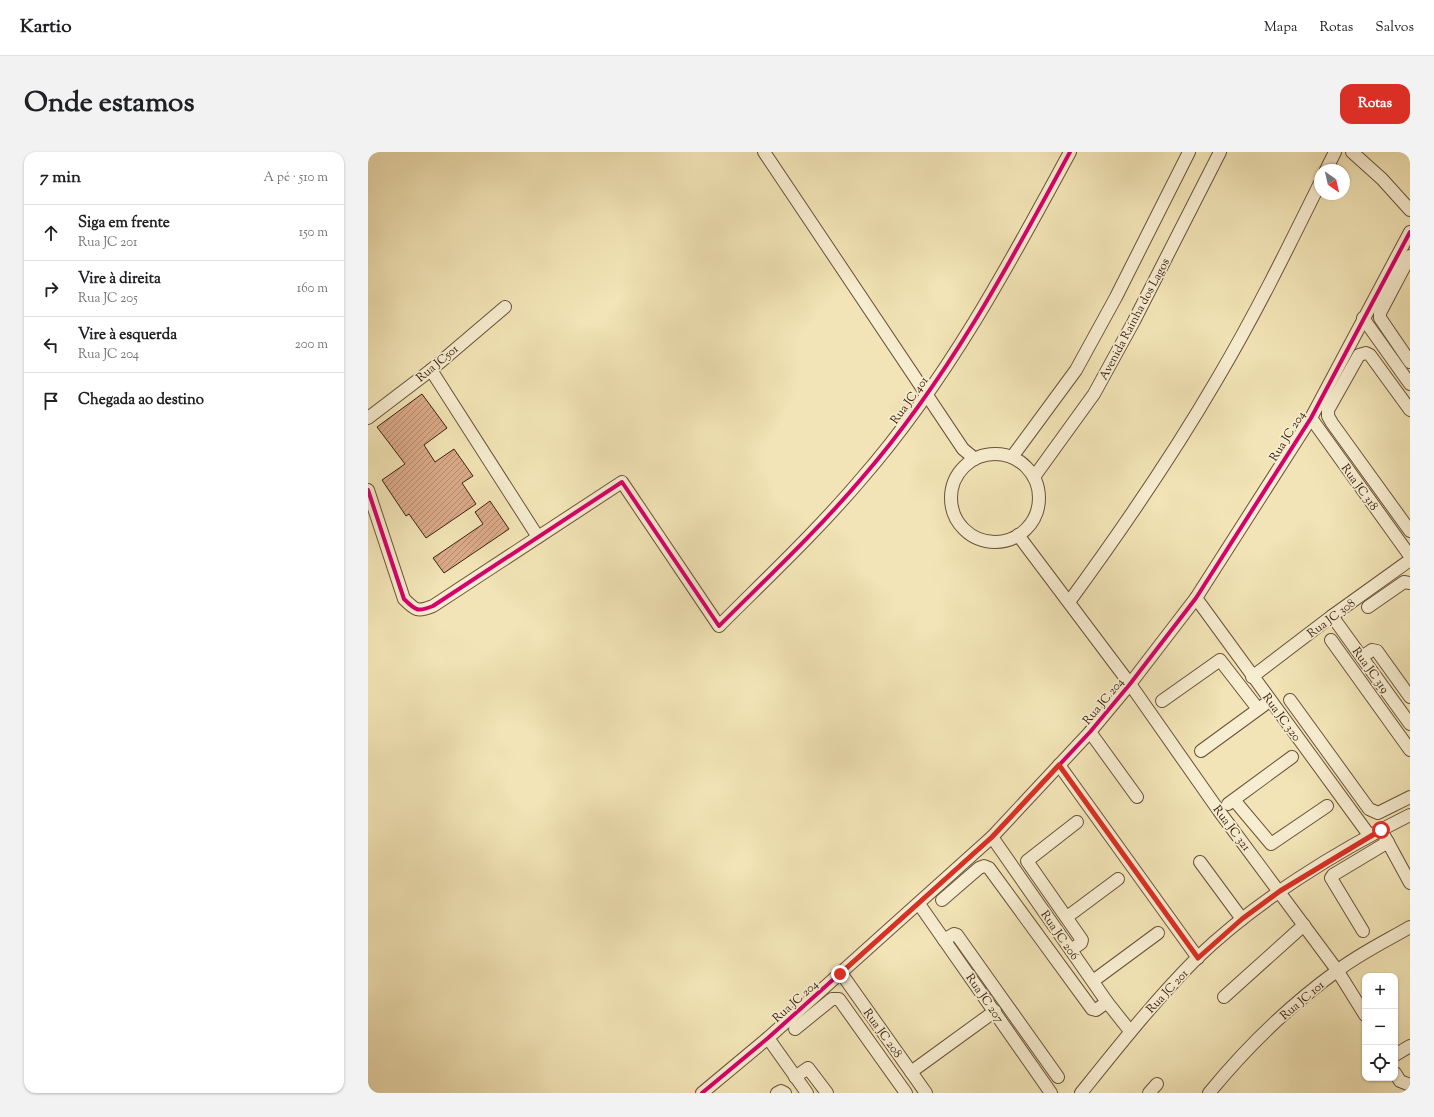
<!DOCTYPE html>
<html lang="pt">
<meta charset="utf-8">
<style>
:root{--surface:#fff;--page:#f2f2f2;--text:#202124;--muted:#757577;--line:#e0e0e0;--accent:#d93025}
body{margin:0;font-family:"Sorts Mill Goudy",serif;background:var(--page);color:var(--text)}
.controls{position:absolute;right:12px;bottom:12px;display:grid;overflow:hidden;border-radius:8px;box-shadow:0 1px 3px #0004}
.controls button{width:36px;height:36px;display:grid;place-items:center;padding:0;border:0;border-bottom:1px solid var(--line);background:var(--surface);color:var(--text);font:20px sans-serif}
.compass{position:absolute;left:946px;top:12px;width:36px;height:36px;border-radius:50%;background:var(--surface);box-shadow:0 1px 3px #0004;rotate:146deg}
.stop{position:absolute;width:12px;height:12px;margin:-9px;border:3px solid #d93025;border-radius:50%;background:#fff}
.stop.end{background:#d93025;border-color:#fff;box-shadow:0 1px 4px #0008}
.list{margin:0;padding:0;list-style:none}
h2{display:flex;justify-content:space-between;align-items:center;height:52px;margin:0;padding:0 16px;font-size:17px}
h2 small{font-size:13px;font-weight:400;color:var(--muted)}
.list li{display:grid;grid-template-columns:26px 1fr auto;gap:12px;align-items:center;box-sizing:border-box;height:56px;padding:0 16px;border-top:1px solid var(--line)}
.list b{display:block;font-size:15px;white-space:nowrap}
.list p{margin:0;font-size:13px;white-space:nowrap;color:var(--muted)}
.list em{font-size:13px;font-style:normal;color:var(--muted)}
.icon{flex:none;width:22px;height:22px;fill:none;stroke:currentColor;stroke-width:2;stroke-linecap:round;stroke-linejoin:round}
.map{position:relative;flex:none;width:1042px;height:941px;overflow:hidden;border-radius:12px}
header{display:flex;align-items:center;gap:24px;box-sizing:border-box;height:56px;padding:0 20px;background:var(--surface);border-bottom:1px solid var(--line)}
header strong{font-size:19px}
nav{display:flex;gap:22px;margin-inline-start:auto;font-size:14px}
.intro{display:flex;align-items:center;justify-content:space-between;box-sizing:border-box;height:96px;padding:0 24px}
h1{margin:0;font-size:28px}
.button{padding:10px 18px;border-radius:12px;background:var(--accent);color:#fff;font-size:14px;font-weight:700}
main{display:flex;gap:24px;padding:0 24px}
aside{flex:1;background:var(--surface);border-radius:12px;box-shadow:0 1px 3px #0004}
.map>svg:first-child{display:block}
.building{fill:url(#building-hatch);stroke:#3c2211}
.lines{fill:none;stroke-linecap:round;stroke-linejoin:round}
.minor-casing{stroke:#6a523a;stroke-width:14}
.minor{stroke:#f7edd0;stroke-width:12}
.cycleway-casing{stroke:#f7edd0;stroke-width:6}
.cycleway{stroke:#d6006c;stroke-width:4}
.route{stroke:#d93025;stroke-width:5}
.labels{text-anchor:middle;stroke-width:3.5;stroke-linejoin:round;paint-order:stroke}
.street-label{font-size:12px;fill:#3c2211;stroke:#f7edd0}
</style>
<header>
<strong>Kartio</strong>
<nav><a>Mapa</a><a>Rotas</a><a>Salvos</a></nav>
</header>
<div class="intro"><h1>Onde estamos</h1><a class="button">Rotas</a></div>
<main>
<aside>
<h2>7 min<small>A pé · 510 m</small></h2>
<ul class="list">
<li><svg class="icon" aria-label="ahead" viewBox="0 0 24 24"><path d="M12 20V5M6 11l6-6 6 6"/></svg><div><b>Siga em frente</b><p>Rua JC 201</p></div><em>150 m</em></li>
<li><svg class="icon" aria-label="right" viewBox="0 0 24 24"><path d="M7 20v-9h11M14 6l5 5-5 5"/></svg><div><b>Vire à direita</b><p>Rua JC 205</p></div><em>160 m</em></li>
<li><svg class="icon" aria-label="left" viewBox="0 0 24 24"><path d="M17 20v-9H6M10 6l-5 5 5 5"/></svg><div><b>Vire à esquerda</b><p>Rua JC 204</p></div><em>200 m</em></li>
<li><svg class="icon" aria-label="arrive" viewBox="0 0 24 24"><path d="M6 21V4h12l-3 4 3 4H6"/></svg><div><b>Chegada ao destino</b></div></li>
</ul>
</aside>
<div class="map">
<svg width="1042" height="941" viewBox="0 0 1042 941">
<defs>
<pattern id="building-hatch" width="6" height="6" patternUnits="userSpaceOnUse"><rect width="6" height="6" fill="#dcab8a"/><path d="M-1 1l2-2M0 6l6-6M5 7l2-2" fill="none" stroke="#b48b6f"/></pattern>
</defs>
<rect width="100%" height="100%" fill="#f2e4b6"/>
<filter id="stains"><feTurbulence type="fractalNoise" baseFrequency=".005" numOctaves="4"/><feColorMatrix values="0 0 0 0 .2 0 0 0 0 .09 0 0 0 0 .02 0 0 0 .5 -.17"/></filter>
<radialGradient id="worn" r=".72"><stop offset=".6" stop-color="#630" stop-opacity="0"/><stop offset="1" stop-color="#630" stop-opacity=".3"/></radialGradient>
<g class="building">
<path d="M54 242 79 276 56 293 67 310 86 297 105 324 94 331 108 352 58 386 41 362 38 364 14 328 37 312 9 275Z"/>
<path d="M122 349 141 377 76 421 65 406 115 372 107 360Z"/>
</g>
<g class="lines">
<defs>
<g id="minor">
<path d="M396 0 595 297 607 307"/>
<path d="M984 0 1014 27 1042 58"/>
<path d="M958 18 967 0"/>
<path d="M1042 104 1012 161V166L1042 210"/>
<path d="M995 166 1042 232"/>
<path d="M63 218 170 385"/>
<path d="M1042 258 1002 203 998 201 991 203 960 258V264L964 271 1042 379"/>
<path d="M0 266 63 218 137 155"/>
<path d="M943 266 1042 404"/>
<circle cx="627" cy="346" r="44"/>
<path d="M644 305 708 218 748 145 821 0"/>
<path d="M666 325 726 242 766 169 852 0"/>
<path d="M0 338 36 447C48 459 50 460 65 454L254 330 351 474C400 425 450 378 494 326 579 228 641 113 702 0"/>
<path d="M650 383 762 532 851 659 969 818 997 863"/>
<path d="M828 446 1001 683"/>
<path d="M701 450C753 379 803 306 848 229 886 165 919 98 952 31"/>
<path d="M1000 455 1036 430 1042 431"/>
<path d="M964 464 1042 572"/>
<path d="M963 488 1042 598"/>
<path d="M994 505 1004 498 1009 499 1042 545"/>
<path d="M884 525 964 464 1042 408"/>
<path d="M922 548 1001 657 1010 661 1042 645"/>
<path d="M794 549 852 508 890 557"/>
<path d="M722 580 769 645"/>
<path d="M833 599 896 553"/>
<path d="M691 613 830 806"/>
<path d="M866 648 903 692 959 654"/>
<path d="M860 652 924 605"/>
<path d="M624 685 739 850 762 879"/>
<path d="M1017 685 1042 731"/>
<path d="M832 710 874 767"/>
<path d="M574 748 611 716 616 714 621 716 724 857 728 858 739 850"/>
<path d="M551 752 683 941"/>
<path d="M699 765 750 727"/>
<path d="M995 779 963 726 965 723 1020 690"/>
<path d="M576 788 586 782 589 783 690 925"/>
<path d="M703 798 713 791 714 788 659 709 709 670"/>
<path d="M473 821 558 941"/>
<path d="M725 829 790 781"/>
<path d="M856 845 936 773"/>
<path d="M427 877 464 847H471L538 941"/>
<path d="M400 886 439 941"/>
<path d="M1027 903 1042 894"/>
<path d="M543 920 627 859"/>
<path d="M1027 921 1032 929 1042 933"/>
<path d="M427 925 440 916 459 941"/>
<path d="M334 941 400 886 624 685 722 580 762 532 828 446 943 266 1042 80"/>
<path d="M409 941 413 939 417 941"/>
<path d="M713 941C750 895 787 848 829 806 888 749 969 699 1042 663"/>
<path d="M781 941 789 932"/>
<path d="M841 941C878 896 922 853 969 819 991 802 1018 789 1042 775"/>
</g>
</defs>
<use href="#minor" class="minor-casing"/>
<use href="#minor" class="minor"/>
<defs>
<g id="cycleway">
<path d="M0 338 36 447C48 459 50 460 65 454L254 330 351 474C400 425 450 378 494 326 579 228 641 113 702 0"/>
<path d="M334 941 400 886 624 685 722 580 762 532 828 446 943 266 1042 80"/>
</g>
</defs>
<use href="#cycleway" class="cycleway-casing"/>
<use href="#cycleway" class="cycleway"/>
</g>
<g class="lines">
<path class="route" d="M472 822 624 685 691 613 830 806 874 767 912 739 1013 678"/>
</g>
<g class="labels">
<g class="street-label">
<text transform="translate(766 167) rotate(-62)" y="4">Avenida Rainha dos Lagos</text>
<text transform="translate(69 211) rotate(-40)" y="4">Rua JC501</text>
<text transform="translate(541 248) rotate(-54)" y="4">Rua JC 401</text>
<text transform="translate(919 284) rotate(-58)" y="4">Rua JC 204</text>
<text transform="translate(992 335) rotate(54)" y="4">Rua JC 318</text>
<text transform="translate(963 466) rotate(-37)" y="4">Rua JC 308</text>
<text transform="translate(1003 518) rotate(54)" y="4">Rua JC 319</text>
<text transform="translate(735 549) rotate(-50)" y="4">Rua JC 204</text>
<text transform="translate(914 565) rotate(54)" y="4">Rua JC 320</text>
<text transform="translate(864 676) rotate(53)" y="4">Rua JC 321</text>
<text transform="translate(692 783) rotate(55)" y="4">Rua JC 206</text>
<text transform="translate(799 839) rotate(-47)" y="4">Rua JC 201</text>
<text transform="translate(617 846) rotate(55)" y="4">Rua JC 207</text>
<text transform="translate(934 848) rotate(-40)" y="4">Rua JC 101</text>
<text transform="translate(427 849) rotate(-42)" y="4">Rua JC 204</text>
<text transform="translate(515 881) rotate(54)" y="4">Rua JC 208</text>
</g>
</g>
<rect width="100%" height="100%" filter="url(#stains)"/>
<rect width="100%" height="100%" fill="url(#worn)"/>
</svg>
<div class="controls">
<button>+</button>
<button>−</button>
<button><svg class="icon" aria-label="locate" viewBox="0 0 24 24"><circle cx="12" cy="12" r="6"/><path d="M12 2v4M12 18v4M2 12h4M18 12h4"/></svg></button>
</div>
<svg class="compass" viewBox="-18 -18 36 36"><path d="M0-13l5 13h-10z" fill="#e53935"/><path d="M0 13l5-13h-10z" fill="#757577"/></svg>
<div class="stop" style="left:1013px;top:678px"></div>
<div class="stop end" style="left:472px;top:822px"></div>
</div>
</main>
